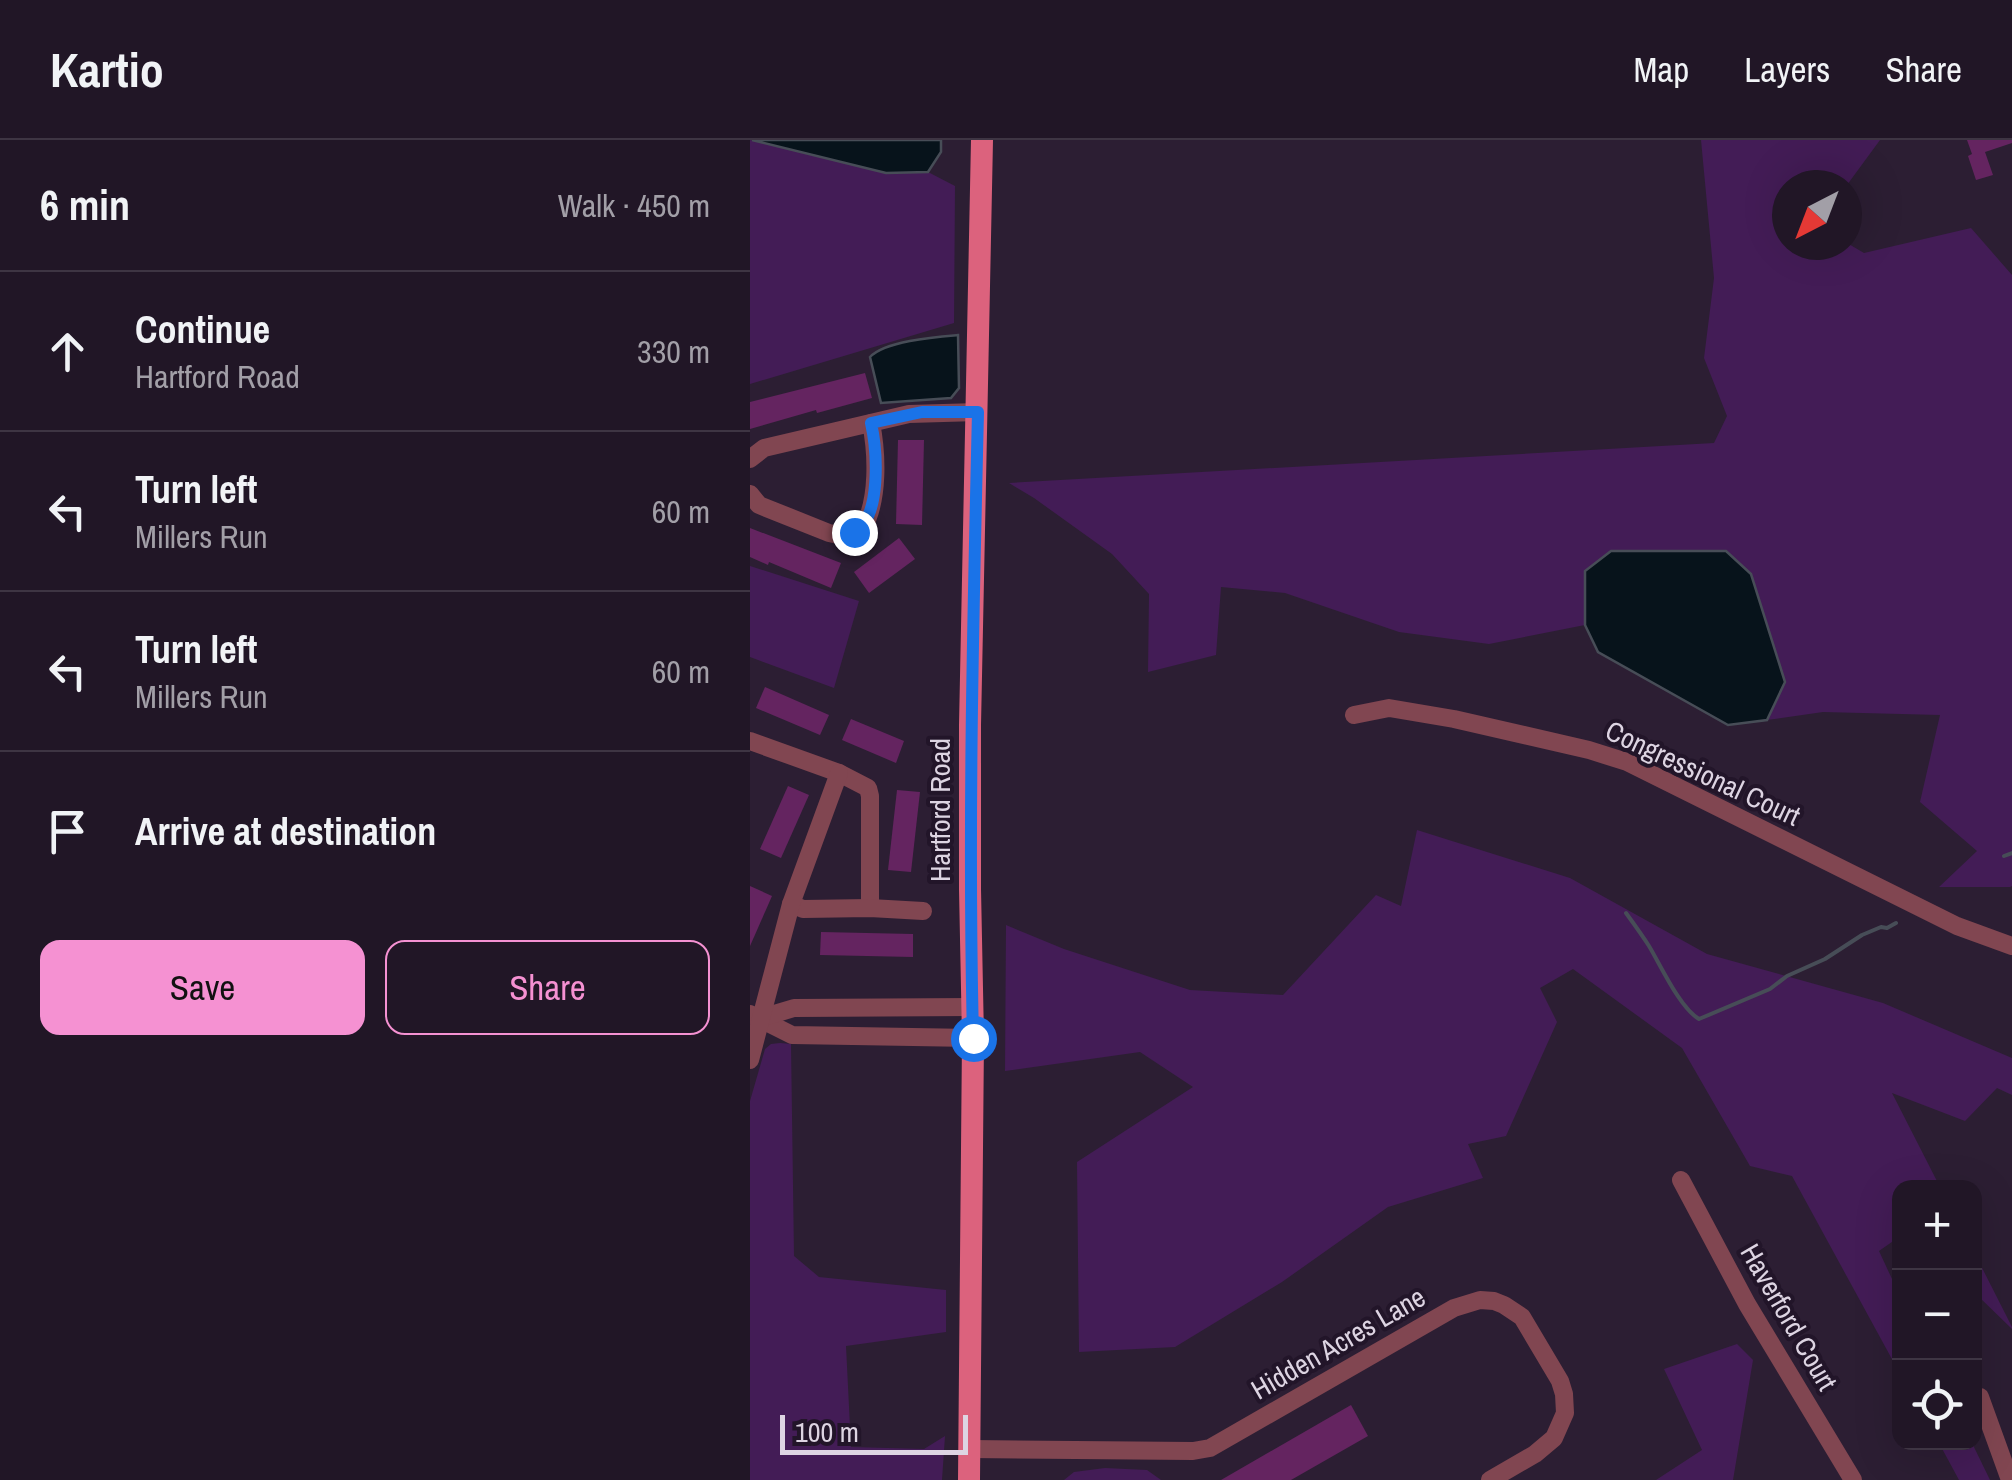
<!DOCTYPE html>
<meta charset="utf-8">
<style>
:root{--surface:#211626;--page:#291f2e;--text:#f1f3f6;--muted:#a29fa7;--line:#3e3543;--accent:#f591d2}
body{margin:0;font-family:"Archivo Narrow",sans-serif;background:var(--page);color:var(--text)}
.controls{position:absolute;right:30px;bottom:30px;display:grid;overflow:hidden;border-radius:20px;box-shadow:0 10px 40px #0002}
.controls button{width:90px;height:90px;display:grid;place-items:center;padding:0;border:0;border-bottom:2px solid var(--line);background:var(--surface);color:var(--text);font:50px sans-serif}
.compass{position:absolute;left:1022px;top:30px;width:90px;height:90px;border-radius:50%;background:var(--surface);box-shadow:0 10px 40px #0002;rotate:222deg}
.scale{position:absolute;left:30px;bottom:25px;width:188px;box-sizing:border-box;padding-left:10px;border:5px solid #ddd4e2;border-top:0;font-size:28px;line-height:35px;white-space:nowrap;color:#ddd4e2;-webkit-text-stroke:8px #221529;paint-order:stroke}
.stop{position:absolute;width:30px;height:30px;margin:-22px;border:8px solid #1a73e8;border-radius:50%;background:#fff}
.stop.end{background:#1a73e8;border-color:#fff;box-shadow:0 2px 10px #0008}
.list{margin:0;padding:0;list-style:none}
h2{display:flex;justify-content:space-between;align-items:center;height:130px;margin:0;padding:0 40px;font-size:42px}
h2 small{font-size:32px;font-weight:400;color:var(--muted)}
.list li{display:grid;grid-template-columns:65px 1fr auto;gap:30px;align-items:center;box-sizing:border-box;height:160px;padding:0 40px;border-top:2px solid var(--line)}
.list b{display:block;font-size:38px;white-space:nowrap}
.list p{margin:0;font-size:32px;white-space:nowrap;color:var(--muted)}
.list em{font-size:32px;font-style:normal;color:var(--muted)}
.actions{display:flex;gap:20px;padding:30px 40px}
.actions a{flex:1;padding:22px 0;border:2px solid var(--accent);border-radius:20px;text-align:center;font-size:35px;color:var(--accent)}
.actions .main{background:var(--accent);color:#111}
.icon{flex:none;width:55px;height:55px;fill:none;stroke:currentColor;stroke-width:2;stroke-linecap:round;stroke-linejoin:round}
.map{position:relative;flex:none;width:1262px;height:1340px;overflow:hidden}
header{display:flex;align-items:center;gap:60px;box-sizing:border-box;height:140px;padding:0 50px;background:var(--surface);border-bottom:2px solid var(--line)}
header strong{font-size:48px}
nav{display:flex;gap:55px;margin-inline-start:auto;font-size:35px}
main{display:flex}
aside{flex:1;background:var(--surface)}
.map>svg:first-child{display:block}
.green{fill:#431c56}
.water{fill:#07131b;stroke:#474d57;stroke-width:2.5}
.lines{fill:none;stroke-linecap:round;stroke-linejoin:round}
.stream{stroke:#474d57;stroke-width:4}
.building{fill:#642460}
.minor{stroke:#814651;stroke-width:18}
.major{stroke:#dc627d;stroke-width:22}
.route{stroke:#1a73e8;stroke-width:12}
.labels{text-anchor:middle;stroke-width:8;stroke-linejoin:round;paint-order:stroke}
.street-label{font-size:28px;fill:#ddd4e2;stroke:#221529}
</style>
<header>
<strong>Kartio</strong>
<nav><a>Map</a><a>Layers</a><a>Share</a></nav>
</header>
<main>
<aside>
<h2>6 min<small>Walk · 450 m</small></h2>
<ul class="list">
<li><svg class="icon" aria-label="ahead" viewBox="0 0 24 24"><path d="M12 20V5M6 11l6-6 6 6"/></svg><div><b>Continue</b><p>Hartford Road</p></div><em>330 m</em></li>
<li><svg class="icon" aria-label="left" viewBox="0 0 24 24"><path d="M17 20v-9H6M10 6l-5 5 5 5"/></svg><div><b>Turn left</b><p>Millers Run</p></div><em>60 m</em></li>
<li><svg class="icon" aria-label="left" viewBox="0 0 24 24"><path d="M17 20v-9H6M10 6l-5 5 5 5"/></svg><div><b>Turn left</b><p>Millers Run</p></div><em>60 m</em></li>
<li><svg class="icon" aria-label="arrive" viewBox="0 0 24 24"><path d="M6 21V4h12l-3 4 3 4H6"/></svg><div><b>Arrive at destination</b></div></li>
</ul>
<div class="actions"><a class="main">Save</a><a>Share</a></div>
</aside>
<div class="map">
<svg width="1262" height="1340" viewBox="0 0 1262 1340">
<rect width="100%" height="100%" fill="#2c1e33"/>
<g class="green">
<path d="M0 0 136 33 178 32 205 46 204 183 0 244Z"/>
<path d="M951 0H1130L1097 45H1037V105H1097V103L1114 113 1221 88 1262 135V746L1260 747H1189L1227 711 1170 662 1190 575 1073 572 1017 580 1035 542 835 431V485L739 504 649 492 535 453 471 447 466 515 398 532 399 454 362 414 284 358 259 343 964 303 977 276 954 218 964 138Z"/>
<path d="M0 426 109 461 84 548 0 517Z"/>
<path d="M667 690 820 738 957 814 1133 863 1262 918V955L1247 948 1215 981 1142 953 1190 1047 1150 1048 1149 1097 1129 1111 1149 1154V1232L1042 1036 1000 1026 932 908 823 829 790 848 807 882 756 996 718 1004 733 1038 638 1067 532 1142 425 1207 329 1212 327 1022 443 947 390 912 255 931 256 785 314 809 440 850 533 855 626 755 651 766Z"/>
<path d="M30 903 41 904 44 1116 69 1137 196 1150V1192L96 1206 101 1307 174 1309 195 1296 192 1340H0V961L15 909 21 904Z"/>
<path d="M1225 1114 1262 1187V1189L1225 1153Z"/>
<path d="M987 1204 1003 1220 983 1340H906L952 1310 914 1229Z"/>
<path d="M1189 1303H1222L1240 1340H1209Z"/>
<path d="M355 1328 397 1330 411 1340H314L324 1332Z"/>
</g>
<g class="water">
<path d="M2 0H191V12L178 32 136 33Z"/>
<path d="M208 195 209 248 201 258 131 263 120 217C135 201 185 197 208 195Z"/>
<path d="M861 411H976L1001 434 1035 542 1017 580 978 585 848 512 835 485V431Z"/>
</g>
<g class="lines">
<g class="stream">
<path d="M1254 716 1262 713"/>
<path d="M876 773C884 784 892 795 899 806 911 826 930 868 949 879L1020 849 1037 836 1075 819 1112 795 1131 787 1137 788 1146 783"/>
</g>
</g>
<g class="building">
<path d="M1217 0H1262V3L1235 12 1243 35 1226 40 1218 16 1222 14Z"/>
<path d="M115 233 122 258 67 273 66 270 0 289V262Z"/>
<path d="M148 300H174L172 385 146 384Z"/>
<path d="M0 388 91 423 81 448 19 422 18 425 0 417Z"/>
<path d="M149 398 165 419 119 453 104 432Z"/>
<path d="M15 547 79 575 70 595 6 568Z"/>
<path d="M101 579 154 601 146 623 92 600Z"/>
<path d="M38 646 59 655 31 718 10 709Z"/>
<path d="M147 650 170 652 161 732 138 730Z"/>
<path d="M0 746 22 756 0 806Z"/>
<path d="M71 792 163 794V817L70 815Z"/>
<path d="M601 1265 618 1296 541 1340H471Z"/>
</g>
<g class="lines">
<g class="minor">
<path d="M0 319 14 308 159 274 228 272"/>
<path d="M0 354 9 365 79 393 93 396 113 388C129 360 127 313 121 283"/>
<path d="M604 575 639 568 704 579 839 610 877 622 1207 786 1262 806"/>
<path d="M0 601 89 633 118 648 120 656V768"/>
<path d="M41 764 53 769 120 768 173 771"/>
<path d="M0 874 42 895 223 898"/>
<path d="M11 878 44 868 223 867"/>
<path d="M0 920 41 764 89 633"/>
<path d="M931 1040 997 1164 1103 1340"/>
<path d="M1230 1257 1260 1340"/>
<path d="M220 1309 443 1311 460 1308 704 1168 730 1160 744 1161 754 1165 772 1177 810 1241 814 1254 815 1273 804 1298 785 1314 740 1340"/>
</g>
<path class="major" d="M219 1340 223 898 220 749V585L232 0"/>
</g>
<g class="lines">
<path class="route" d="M104 392C132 378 127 310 121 283L172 272H228C223 481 218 689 223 898"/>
</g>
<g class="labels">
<g class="street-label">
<text transform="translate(953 633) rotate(25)" y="10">Congressional Court</text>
<text transform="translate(190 670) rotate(-90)" y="10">Hartford Road</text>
<text transform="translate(1039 1177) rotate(60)" y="10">Haverford Court</text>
<text transform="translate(588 1203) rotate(-30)" y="10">Hidden Acres Lane</text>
</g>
</g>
</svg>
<div class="controls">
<button>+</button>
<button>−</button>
<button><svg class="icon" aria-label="locate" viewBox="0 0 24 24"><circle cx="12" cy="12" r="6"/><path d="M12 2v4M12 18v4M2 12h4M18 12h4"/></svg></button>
</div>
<svg class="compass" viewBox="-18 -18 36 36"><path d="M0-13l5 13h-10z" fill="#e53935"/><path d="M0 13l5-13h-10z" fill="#a29fa7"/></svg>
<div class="scale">100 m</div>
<div class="stop" style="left:223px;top:898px"></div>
<div class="stop end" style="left:104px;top:392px"></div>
</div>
</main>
